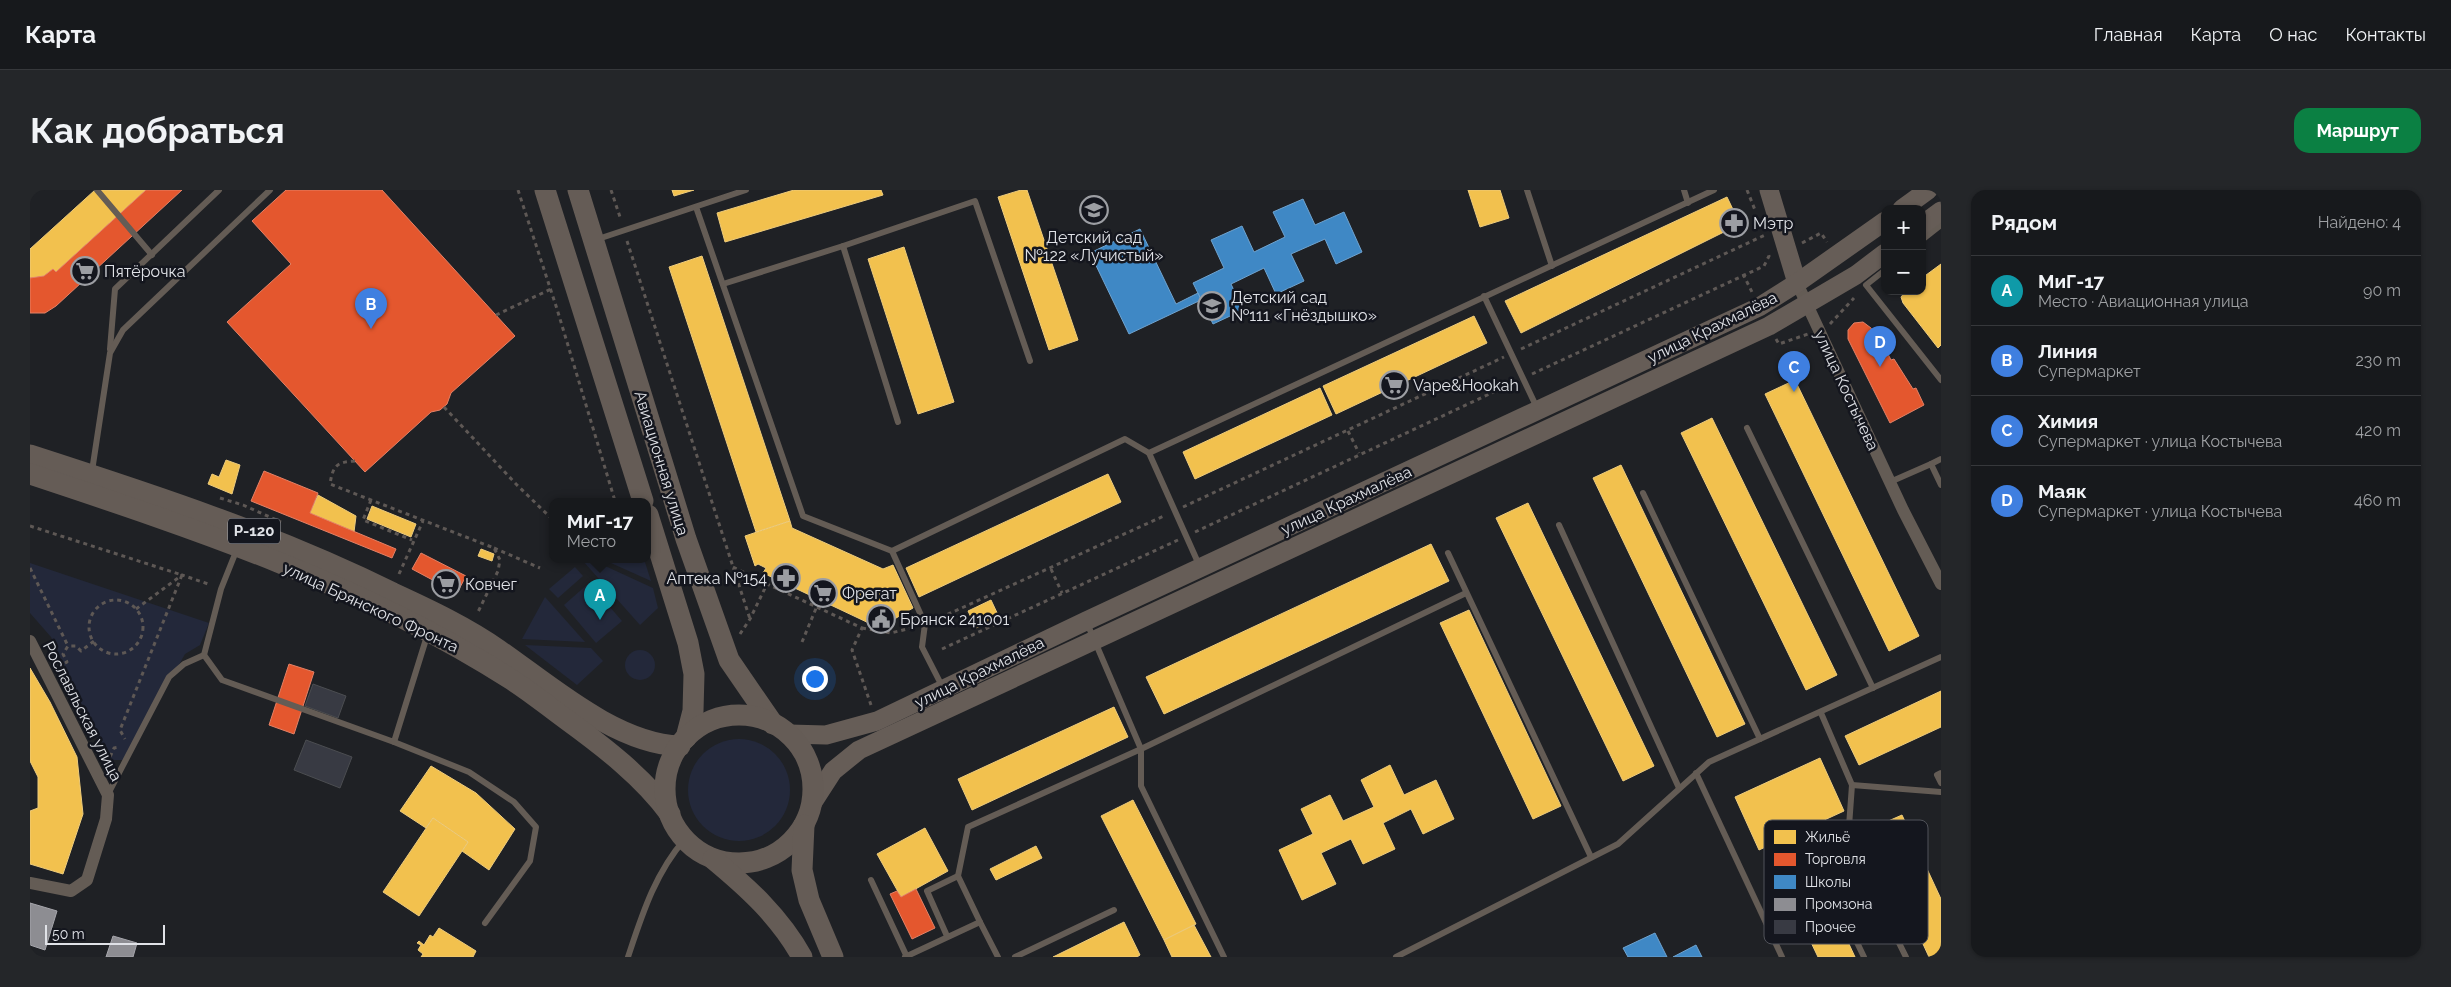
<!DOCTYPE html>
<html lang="ru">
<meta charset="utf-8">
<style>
:root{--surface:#17191c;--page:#242629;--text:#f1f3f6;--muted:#9ea0a3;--line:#36383b;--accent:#0b8043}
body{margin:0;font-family:Raleway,sans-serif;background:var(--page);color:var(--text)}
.controls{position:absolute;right:15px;top:15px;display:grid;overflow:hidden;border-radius:10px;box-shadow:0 1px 4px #0004}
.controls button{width:45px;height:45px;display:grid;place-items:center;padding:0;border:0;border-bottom:1px solid var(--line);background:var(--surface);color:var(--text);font:25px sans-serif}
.scale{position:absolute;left:15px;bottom:12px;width:120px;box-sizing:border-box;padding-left:5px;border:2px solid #e0e2e7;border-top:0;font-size:14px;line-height:18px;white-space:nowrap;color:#e0e2e7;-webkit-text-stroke:4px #14161e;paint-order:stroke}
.you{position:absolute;left:784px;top:488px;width:18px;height:18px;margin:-12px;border:4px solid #fff;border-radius:50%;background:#1a73e8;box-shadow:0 0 0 8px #1a73e833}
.badge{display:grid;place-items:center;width:32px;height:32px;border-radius:50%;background:var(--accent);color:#fff;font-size:16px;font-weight:700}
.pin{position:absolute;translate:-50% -41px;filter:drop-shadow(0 1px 2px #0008)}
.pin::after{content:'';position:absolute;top:26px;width:18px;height:15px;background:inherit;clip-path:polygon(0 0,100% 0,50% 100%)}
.popup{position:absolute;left:519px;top:308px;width:102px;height:65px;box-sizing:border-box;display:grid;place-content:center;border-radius:10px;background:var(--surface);filter:drop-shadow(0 1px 4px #0005);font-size:16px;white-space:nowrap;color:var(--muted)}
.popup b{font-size:19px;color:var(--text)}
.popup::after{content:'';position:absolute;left:50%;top:100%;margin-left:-10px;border:10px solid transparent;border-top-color:var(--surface)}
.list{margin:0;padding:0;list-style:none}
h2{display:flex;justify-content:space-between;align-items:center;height:65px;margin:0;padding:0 20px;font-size:21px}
h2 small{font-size:16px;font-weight:400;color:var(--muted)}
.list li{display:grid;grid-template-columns:32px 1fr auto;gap:15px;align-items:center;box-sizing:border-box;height:70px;padding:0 20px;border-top:1px solid var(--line)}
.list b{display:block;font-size:19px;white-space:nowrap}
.list p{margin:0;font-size:16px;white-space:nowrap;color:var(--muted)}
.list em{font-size:16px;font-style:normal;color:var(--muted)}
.map{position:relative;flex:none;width:1911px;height:767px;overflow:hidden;border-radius:15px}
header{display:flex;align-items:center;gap:30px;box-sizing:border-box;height:70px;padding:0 25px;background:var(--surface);border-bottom:1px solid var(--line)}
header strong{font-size:24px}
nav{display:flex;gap:28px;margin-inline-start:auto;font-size:18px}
.intro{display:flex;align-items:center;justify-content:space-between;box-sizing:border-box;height:120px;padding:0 30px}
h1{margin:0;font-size:35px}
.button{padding:12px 22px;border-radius:15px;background:var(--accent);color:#fff;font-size:18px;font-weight:700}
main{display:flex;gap:30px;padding:0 30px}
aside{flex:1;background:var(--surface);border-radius:15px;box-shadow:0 1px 4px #0004}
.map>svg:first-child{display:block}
.green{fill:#23283a}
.homes{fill:#f2c14e;stroke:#edcb7c}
.shops{fill:#e4572e;stroke:#e38166}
.schools{fill:#3f88c5;stroke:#6fa3cf}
.industry{fill:#8d8d92;stroke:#a6a6ac}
.building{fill:#383a43;stroke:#4b4d51}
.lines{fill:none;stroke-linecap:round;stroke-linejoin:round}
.path{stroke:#5e5855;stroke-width:3;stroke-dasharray:4 4;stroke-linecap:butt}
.service{stroke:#645c55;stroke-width:6}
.minor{stroke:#645c55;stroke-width:12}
.secondary{stroke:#665d57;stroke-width:19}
.primary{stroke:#655c56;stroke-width:21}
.labels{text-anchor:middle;stroke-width:5;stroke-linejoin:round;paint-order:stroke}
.shield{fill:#14161e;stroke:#a3a5ab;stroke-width:1}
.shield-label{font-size:15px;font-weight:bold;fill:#e0e2e7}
.poi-label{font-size:16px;fill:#e0e2e7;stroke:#14161e;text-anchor:start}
.street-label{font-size:16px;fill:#e0e2e7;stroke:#14161e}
.key{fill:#14161e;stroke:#51535a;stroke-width:1}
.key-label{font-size:14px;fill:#e0e2e7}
</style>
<header>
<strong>Карта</strong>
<nav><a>Главная</a><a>Карта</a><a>О нас</a><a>Контакты</a></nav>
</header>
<div class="intro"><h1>Как добраться</h1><a class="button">Маршрут</a></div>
<main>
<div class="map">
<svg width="1911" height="767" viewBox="0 0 1911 767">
<rect width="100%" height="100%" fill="#1f2125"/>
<g class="green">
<path d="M560 369 623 398 628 418 610 435 553 371Z"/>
<path d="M572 369H614L621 391Z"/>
<path d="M0 373 179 433 170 455 155 464 96 570H77L21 447 0 423Z"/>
<path d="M545 377 553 386 528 408 519 399Z"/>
<path d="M559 393 592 431 566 453 534 415Z"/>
<path d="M515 407 555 452 492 449Z"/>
<path d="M495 455 561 458 573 471 547 495Z"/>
<circle cx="610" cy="475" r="15"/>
<circle cx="709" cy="600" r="51"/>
</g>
<g class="homes">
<path d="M65 0H116L26 82 23 79 14 86 0 88V59Z"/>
<path d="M642 0H664L644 6Z"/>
<path d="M764 0H851L853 5 695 52 687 23Z"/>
<path d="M991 0H997L1048 150 1019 160 968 7Z"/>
<path d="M1438 0H1470L1479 28 1450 37Z"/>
<path d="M1697 7 1710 34 1491 143 1475 111Z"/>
<path d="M874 57 924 212 888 224 838 69Z"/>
<path d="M672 66 760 331 726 342 639 77Z"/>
<path d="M1911 74V155L1908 158 1873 113 1871 107 1876 101H1892V88Z"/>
<path d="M1444 126 1457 153 1306 224 1293 196Z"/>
<path d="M1765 190 1889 446 1859 461 1735 204Z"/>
<path d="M1290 198 1302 225 1165 289 1153 262Z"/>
<path d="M1682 228 1807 485 1776 500 1651 243Z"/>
<path d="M196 270 210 275 202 304 178 294 182 284 189 287Z"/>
<path d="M1591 275 1715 534 1687 547 1563 288Z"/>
<path d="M1078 284 1091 312 889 407 876 378Z"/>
<path d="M288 305 326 326 324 342 280 323Z"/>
<path d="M1498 313 1624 576 1593 591 1466 328Z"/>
<path d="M342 316 386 334 381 347 337 329Z"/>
<path d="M760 331 762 338 853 379 863 375 883 418 856 434 846 428 843 435 733 383 736 378 728 374 725 376 715 346Z"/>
<path d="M1401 354 1419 391 1134 524 1116 487Z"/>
<path d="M451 359 464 364 462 371 448 366Z"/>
<path d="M961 410 969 427 946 438 938 421Z"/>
<path d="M1439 420 1531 616 1503 629 1410 433Z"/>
<path d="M0 478 20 512 47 567 53 624 33 684 0 674V621L8 618V587L0 571Z"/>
<path d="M1911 501V537L1829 575 1815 546Z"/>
<path d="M1084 517 1098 547 942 620 928 589Z"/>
<path d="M1790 568 1814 621 1729 660 1705 607Z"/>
<path d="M1360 575 1374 605 1406 590 1424 629 1393 644 1381 619 1353 633 1365 659 1333 674 1321 649 1291 663 1306 694 1272 710 1249 660 1283 644 1271 619 1300 605 1313 631 1344 617 1331 590Z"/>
<path d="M401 576 446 603 485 639 459 680 432 661 438 652 403 628 396 638 370 621Z"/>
<path d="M1103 610 1166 734 1134 750 1071 626Z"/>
<path d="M1872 625 1911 709V767H1899L1840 639Z"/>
<path d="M403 628 438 652 389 726 353 702Z"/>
<path d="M895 638 918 681 871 707 847 664Z"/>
<path d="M1006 656 1012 668 966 690 960 679Z"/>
<path d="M1779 668 1825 767H1788L1748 683Z"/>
<path d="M1094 732 1110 765 1107 767H1023Z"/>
<path d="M1164 735 1181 767H1142L1134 750Z"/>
<path d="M409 738 446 761 443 767H391L393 764 388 760 391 755 387 753 389 751 394 755 400 745 403 747Z"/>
</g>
<g class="shops">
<path d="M116 0H152L26 116 15 123H0V88L14 86 23 79 26 82Z"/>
<path d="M256 0H352L485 146 421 203 417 214 410 220 401 222 335 282 197 132 261 74 222 31Z"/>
<path d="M1833 132 1841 138 1850 156 1853 154 1861 170 1864 169 1883 199 1886 198 1894 215 1860 233 1818 149V140L1824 133Z"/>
<path d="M234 281 288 303 280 323 366 359 362 368 221 311Z"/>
<path d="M391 363 436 386 427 403 382 379Z"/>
<path d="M259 474 284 482 264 544 239 535Z"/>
<path d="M886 699 905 738 882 749 860 704 867 701 871 707Z"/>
</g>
<g class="schools">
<path d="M1273 9 1285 35 1314 22 1332 62 1306 74 1295 49 1261 64 1274 91 1246 104 1234 78 1201 94 1213 120 1183 134 1163 93 1194 78 1181 50 1212 36 1224 62 1255 47 1243 22Z"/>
<path d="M1110 39 1146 114 1168 103 1171 110 1099 144 1060 63Z"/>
<path d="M1625 743 1637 767H1598L1593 758Z"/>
<path d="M1666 755 1672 767H1643Z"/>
</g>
<g class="industry">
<path d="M0 713 27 721 15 760 0 755Z"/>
<path d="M83 746 107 753 103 767H76Z"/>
</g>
<g class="building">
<path d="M283 494 316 506 308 528 275 516Z"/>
<path d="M276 550 322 567 310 598 264 580Z"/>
</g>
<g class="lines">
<g class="path">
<path d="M488 0 527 119 585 311"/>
<path d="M581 0 591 30"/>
<path d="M1717 0 1725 20"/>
<path d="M597 51 720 429"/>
<path d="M1772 53 1791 43 1797 52"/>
<path d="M1713 84 1722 102"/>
<path d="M466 125 521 99"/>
<path d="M1800 134 1824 108"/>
<path d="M1746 149 1749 154 1778 144"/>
<path d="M1491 159 1735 45"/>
<path d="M1502 184 1734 76 1739 66 1738 62"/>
<path d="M414 217 486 294 522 329"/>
<path d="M1318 241 1329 263"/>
<path d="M325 271C306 272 303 276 300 294L464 358 470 370 468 381 447 424"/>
<path d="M190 308 213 315 251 332"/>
<path d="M341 310 333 330 382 350"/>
<path d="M1153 317 1474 167"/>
<path d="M0 336 152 385 90 540 95 549"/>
<path d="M1165 342 1485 192"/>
<path d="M464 358 510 378"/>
<path d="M703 377 737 394"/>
<path d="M0 378 38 456"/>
<path d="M1021 379 1032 403"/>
<path d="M369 384 393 331"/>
<circle cx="86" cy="437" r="27"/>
<path d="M106 419 152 385 181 395"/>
<path d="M903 431 1136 325"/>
<path d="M832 438 861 443 885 437"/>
<path d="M710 444 720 429 737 394 832 438 822 460 841 515"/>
<path d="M772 452 787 416"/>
<path d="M912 459 1148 350"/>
<path d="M28 477 37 472 33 464 38 456H46L51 461 64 451"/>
<path d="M77 574 84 558 90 557"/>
</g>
<g class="service">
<path d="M67 0 122 65"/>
<path d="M1497 0 1522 76"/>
<path d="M1654 0 1658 13"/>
<path d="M666 17 773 326 862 361"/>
<path d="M568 49 716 0"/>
<path d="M1892 50 1911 35"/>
<path d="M813 56 945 11 1000 171"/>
<path d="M1855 80 1836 95 1911 190"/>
<path d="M693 94 813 56 868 232"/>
<path d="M1454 106 1507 218"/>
<path d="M80 159 85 99 189 0"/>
<path d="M1717 238 1843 498"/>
<path d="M1119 263 1170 377"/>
<path d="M1901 274 1911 269"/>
<path d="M62 281 80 163 93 140 240 0"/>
<path d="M1860 292 1901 274 1911 295"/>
<path d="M1613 303 1730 549"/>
<path d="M1529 335 1649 598"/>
<path d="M1418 363 1561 667"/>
<path d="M1057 433 1111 559V596L1194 767"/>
<path d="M174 465 192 490 364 552 397 446"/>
<path d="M174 465 191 399 207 359"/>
<path d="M913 498 892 457 895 434 862 361 1095 249 1119 263 1684 0"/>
<path d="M1791 523 1822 595 1818 650 1876 767"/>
<path d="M364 552 439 582 484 612 506 637 500 671 455 733"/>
<path d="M1666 583 1752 767"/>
<path d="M1911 583 1907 585 1911 593"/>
<path d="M1822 595 1911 602"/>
<path d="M78 604 139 487 154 474 174 465"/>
<path d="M1818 650 1785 665 1834 767"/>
<path d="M928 686 938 637 1111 559 1436 403"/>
<path d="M841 690 877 767"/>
<path d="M950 732 968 767"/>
<path d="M598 767C612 725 625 683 655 649"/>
<path d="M875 767 950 732 928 686 897 701 917 746"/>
<path d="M985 767 1084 720"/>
<path d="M1366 767 1588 654 1679 572 1911 467"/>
</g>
<g class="minor">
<path d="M1767 93 1873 320 1911 394"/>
<path d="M0 451 78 605 76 629 57 690 41 701 0 693"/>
</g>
<g class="secondary">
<path d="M1739 0 1767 93"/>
<path d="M1872 19 1898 0"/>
<path d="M1892 35 1911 21"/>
<path d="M759 544 796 545 847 531 1056 431 1729 117 1767 93 1855 31"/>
<path d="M783 612 803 581 829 560 1739 136 1826 85 1855 63"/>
</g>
<g class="primary">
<path d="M515 0 613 311"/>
<path d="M548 0 656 349 699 470 743 534"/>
<path d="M0 265C124 305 246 345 363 403 400 420 436 437 469 460 521 496 586 554 650 556"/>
<path d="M0 284C166 339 334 395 482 490 501 502 519 517 537 530 574 557 613 587 640 624"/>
<path d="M618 325 658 453 664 484 663 521 656 548"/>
<circle cx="709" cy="599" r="74"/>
<path d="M774 635 772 680 779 710 803 767"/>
<path d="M683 669C718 698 750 727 772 767"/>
</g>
</g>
<defs>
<symbol id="school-ring" viewBox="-11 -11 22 22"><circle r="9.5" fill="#14161e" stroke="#9c9ea3" stroke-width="1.5"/><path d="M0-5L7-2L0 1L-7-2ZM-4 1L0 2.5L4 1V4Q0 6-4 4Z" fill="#9c9ea3"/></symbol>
<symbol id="pharmacy-ring" viewBox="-11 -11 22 22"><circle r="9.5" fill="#14161e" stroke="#9c9ea3" stroke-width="1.5"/><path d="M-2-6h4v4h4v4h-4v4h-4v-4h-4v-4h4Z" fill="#9c9ea3"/></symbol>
<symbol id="supermarket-ring" viewBox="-11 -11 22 22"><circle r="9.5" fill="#14161e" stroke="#9c9ea3" stroke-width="1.5"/><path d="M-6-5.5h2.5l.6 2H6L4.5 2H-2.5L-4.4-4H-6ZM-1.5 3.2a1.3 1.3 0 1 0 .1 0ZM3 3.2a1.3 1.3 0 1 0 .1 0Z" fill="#9c9ea3"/></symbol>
<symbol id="civic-ring" viewBox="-11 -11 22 22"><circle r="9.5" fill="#14161e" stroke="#9c9ea3" stroke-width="1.5"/><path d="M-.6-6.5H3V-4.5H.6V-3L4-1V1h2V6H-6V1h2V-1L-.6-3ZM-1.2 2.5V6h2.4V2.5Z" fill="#9c9ea3"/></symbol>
</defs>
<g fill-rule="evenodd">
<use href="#school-ring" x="1048" y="4" width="32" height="32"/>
<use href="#pharmacy-ring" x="1688" y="17" width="32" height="32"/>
<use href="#supermarket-ring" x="39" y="65" width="32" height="32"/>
<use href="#school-ring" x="1166" y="100" width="32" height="32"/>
<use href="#supermarket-ring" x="1348" y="179" width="32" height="32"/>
<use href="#pharmacy-ring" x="740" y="372" width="32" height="32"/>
<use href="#supermarket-ring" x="400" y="378" width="32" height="32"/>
<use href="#supermarket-ring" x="777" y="387" width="32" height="32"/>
<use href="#civic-ring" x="835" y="413" width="32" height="32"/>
</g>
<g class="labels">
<rect class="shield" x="198" y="328.5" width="52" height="25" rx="4"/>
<g class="shield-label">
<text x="224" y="346">Р-120</text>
</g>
<g class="poi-label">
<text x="1723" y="39">Мэтр</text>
<text x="1064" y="53" text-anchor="middle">Детский сад<tspan x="1064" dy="18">№122 «Лучистый»</tspan></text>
<text x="74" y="87">Пятёрочка</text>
<text x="1201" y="113">Детский сад<tspan x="1201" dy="18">№111 «Гнёздышко»</tspan></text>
<text x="1383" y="201">Vape&amp;Hookah</text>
<text x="737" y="394" text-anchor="end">Аптека №154</text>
<text x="435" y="400">Ковчег</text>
<text x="812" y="409">Фрегат</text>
<text x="870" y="435">Брянск 241001</text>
</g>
<g class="street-label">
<text transform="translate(1682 137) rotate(-26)" y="6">улица Крахмалёва</text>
<text transform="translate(1817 200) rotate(65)" y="6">улица Костычева</text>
<text transform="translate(632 273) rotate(73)" y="6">Авиационная улица</text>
<text transform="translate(1316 310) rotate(-25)" y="6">улица Крахмалёва</text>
<text transform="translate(341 417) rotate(25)" y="6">улица Брянского Фронта</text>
<text transform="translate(949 482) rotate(-26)" y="6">улица Крахмалёва</text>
<text transform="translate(53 521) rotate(63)" y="6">Рославльская улица</text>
</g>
</g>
<rect x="1734" y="630" width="164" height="124" rx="8" class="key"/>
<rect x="1744" y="640" width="22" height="14" fill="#f2c14e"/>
<rect x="1744" y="663" width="22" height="13" fill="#e4572e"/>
<rect x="1744" y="685" width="22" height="14" fill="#3f88c5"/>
<rect x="1744" y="708" width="22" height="13" fill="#8d8d92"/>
<rect x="1744" y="730" width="22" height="14" fill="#383a43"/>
<g class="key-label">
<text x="1775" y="652">Жильё</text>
<text x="1775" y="674">Торговля</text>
<text x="1775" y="697">Школы</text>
<text x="1775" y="719">Промзона</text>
<text x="1775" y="742">Прочее</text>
</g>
</svg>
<div class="controls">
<button>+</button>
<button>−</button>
</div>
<div class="scale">50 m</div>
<div class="you"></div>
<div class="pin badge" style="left:570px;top:430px;background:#0f9aa8">A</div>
<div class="popup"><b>МиГ-17</b>Место</div>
<div class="pin badge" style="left:341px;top:139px;background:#3f7fe0">B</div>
<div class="pin badge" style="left:1764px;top:202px;background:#3f7fe0">C</div>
<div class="pin badge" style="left:1850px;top:177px;background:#3f7fe0">D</div>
</div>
<aside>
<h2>Рядом<small>Найдено: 4</small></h2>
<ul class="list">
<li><span class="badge" style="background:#0f9aa8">A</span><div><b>МиГ-17</b><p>Место · Авиационная улица</p></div><em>90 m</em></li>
<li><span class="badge" style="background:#3f7fe0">B</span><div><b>Линия</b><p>Супермаркет</p></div><em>230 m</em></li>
<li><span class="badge" style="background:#3f7fe0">C</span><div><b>Химия</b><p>Супермаркет · улица Костычева</p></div><em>420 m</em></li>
<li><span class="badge" style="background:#3f7fe0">D</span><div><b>Маяк</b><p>Супермаркет · улица Костычева</p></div><em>460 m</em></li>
</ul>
</aside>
</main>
